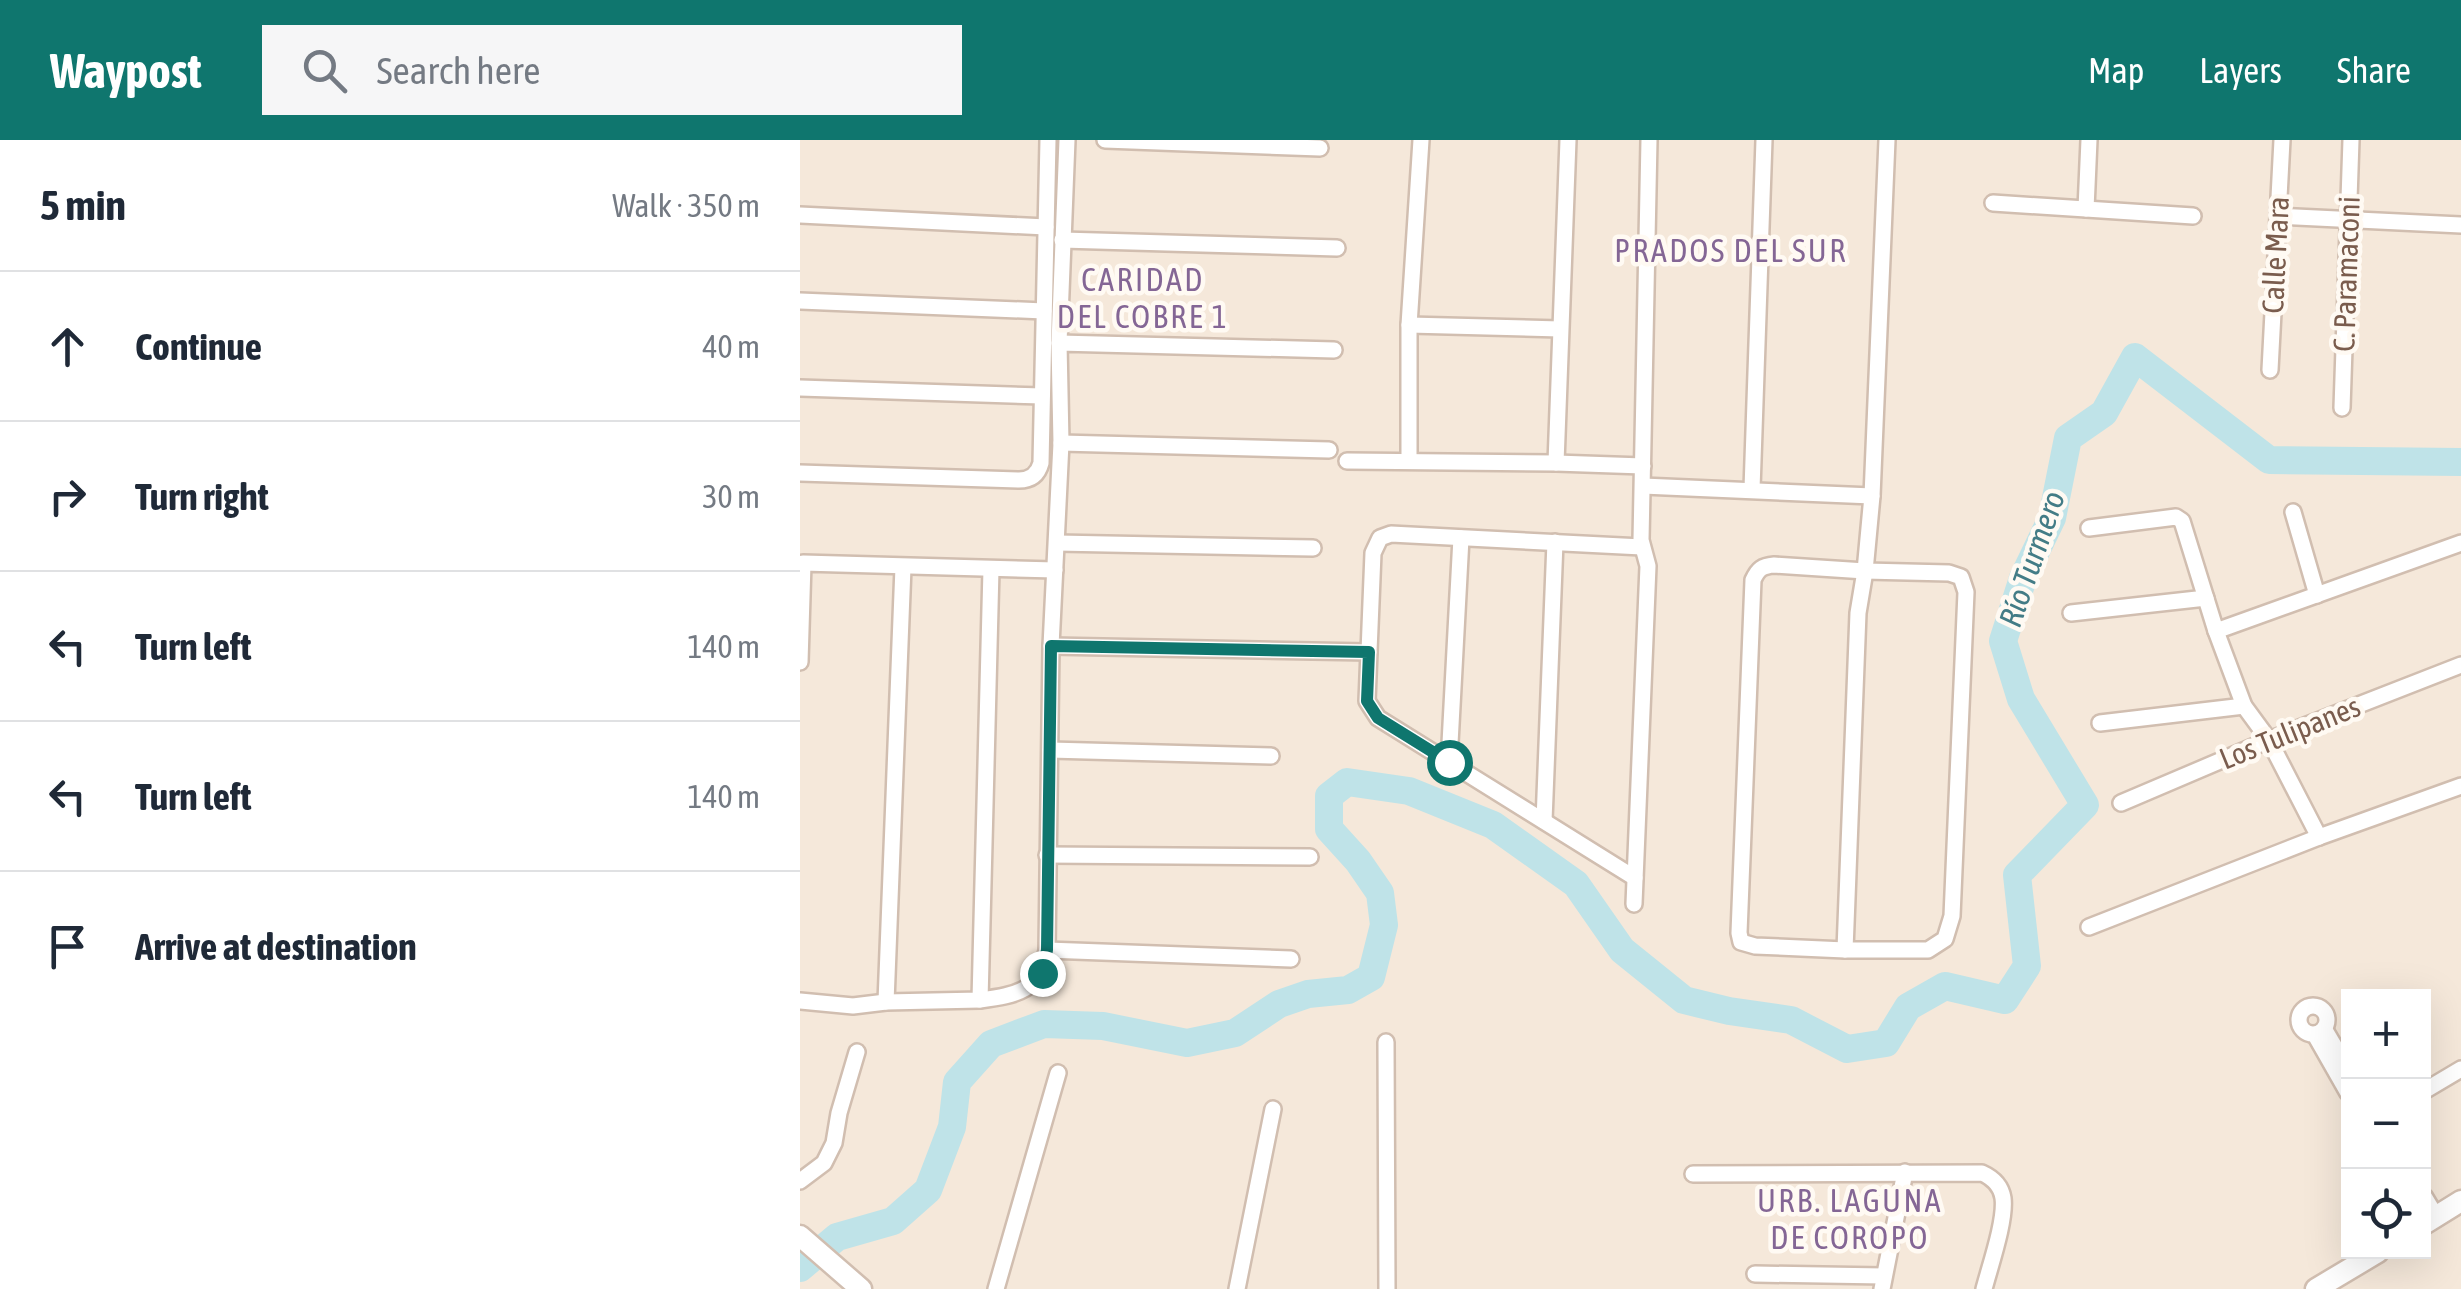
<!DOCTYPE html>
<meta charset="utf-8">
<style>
:root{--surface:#fff;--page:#f6f6f7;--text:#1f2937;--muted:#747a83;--line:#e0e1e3;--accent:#0f766e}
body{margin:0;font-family:"Asap Condensed",sans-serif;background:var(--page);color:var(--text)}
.controls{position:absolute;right:30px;bottom:30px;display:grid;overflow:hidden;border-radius:0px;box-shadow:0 10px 40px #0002}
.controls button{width:90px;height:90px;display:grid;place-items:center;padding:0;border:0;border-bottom:2px solid var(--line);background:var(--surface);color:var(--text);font:50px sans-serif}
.stop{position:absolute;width:30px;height:30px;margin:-22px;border:8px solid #0f766e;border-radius:50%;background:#fff}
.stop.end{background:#0f766e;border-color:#fff;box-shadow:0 2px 10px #0008}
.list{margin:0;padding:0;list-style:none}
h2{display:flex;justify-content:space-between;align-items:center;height:130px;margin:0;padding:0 40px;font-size:42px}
h2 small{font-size:32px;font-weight:400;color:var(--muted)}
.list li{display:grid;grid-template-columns:65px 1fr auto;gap:30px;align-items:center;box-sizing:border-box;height:150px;padding:0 40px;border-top:2px solid var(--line)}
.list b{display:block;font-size:38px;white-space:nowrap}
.list em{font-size:32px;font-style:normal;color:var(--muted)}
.icon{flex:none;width:55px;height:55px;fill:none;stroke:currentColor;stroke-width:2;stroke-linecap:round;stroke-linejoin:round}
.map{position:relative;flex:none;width:1661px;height:1149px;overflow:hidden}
header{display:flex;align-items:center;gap:60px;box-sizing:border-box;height:140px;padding:0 50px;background:var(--accent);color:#fff}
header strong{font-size:48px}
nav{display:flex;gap:55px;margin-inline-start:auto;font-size:35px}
.search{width:700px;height:90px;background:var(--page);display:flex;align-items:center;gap:25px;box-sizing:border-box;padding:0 35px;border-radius:0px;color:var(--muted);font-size:38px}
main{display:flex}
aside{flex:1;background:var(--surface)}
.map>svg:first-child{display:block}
.residential{fill:#f5e8da;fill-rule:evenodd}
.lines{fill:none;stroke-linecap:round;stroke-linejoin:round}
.river{stroke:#bfe3e8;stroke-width:28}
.minor-casing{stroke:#d1beb0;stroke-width:20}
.tertiary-casing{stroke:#d1beb0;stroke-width:25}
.minor{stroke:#fff;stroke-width:15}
.tertiary{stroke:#fff;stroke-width:20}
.route{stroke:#0f766e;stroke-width:12}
.labels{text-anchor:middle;stroke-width:9;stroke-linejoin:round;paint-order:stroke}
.street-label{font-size:30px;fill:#7a5c4d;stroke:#fffaf3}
.neighbourhood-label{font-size:32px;letter-spacing:2.5px;fill:#846695;stroke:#fffaf3}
.water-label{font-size:32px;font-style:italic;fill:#437c86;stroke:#fffaf3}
</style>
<header>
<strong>Waypost</strong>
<div class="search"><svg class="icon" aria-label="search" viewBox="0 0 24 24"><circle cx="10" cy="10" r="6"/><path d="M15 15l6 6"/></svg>Search here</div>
<nav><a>Map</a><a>Layers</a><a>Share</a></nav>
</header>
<main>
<aside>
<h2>5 min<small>Walk · 350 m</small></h2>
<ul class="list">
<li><svg class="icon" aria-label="ahead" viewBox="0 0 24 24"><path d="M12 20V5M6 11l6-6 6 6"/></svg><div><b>Continue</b></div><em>40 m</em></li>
<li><svg class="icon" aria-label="right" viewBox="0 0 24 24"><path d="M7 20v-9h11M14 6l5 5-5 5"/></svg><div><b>Turn right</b></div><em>30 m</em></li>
<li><svg class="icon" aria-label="left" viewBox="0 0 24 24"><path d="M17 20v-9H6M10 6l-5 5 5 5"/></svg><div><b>Turn left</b></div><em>140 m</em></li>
<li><svg class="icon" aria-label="left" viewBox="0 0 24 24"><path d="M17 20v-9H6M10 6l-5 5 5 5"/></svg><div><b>Turn left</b></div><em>140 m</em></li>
<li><svg class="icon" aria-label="arrive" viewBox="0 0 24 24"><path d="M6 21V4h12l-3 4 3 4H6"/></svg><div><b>Arrive at destination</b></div></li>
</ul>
</aside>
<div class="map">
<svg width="1661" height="1149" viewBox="0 0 1661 1149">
<rect width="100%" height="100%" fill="#fdf6ec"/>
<path class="residential" d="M0 0H1661V1149H0ZM1548 856H1624V1112H1548Z"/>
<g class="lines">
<path class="river" d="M0 1128 37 1097 93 1081 128 1050 152 987 157 942 191 904 244 884 303 886 387 903 435 893 479 864 508 854 548 850 571 837 584 785 580 753 558 721 529 689V656L547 642 609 651 693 685 776 744 822 810 884 860 929 871 991 880 1047 909 1086 903 1108 867 1145 846 1205 860 1227 826 1217 735 1285 665 1221 559 1203 501 1223 438 1252 378 1268 298 1304 273 1335 217 1469 320 1661 322"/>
<defs>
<g id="minor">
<path d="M305 0 520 8"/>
<path d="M1193 63 1393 76"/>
<path d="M1286 69 1289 0"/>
<path d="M0 75 246 87"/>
<path d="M1478 76 1661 85"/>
<path d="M262 100 537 108"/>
<path d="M0 161 244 171"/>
<path d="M609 185 760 189"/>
<path d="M259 203 267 0"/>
<path d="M1470 230 1482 0"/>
<path d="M0 248 242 256"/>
<path d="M1542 268 1551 0"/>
<path d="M261 303 529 310"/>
<path d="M609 320V185L621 0"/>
<path d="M547 321 756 323 843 326"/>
<path d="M756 323 768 0"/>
<path d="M0 333 219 340C231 340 238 334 241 323L248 0"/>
<path d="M843 346 1072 356"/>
<path d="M952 349 964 0"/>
<path d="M1493 372 1517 455"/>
<path d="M1289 388 1376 377 1382 381 1416 491 1444 566 1469 600 1519 697"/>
<path d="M257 403 513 408"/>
<path d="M974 425 1065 431 1149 433 1161 437 1166 452 1152 776 1145 799 1128 810H1045L955 806 941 802 939 793 953 440C958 429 962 426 974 425Z"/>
<path d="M1271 473 1406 458"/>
<path d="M1416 491 1661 403"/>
<path d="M251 506 569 512"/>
<path d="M0 522 3 423 255 430"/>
<path d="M1300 583 1444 566"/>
<path d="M250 610 471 616"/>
<path d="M649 622 661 398"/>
<path d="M1321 663 1469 600 1661 525"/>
<path d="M744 681 755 402"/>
<path d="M247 715 510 717"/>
<path d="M835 738 578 578 567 561 573 413 580 398 591 394 842 407"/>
<path d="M834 764 848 426 841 400 849 0"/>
<path d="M1289 787 1519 697 1661 646"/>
<path d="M247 810 491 819"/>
<path d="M1045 810 1058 473 1065 431 1072 356 1087 0"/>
<path d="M180 860C217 855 241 851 247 810L251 506 261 303 259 203 534 210"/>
<path d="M0 861 53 866 86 862 180 860 191 429"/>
<path d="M86 862 103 427"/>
<circle cx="1513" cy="880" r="14"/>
<path d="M1525 890 1548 929"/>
<path d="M1515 895 1548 953"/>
<path d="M586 902 587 1149"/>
<path d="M1624 951 1661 929"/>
<path d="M893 1034 1182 1033C1193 1038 1201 1045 1203 1058 1206 1080 1190 1126 1184 1149"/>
<path d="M0 1041 24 1023 34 1003 39 973 57 912"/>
<path d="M1624 1056 1636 1076"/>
<path d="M955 1134 1084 1136"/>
<path d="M196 1149 258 933"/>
<path d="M437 1149 473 969"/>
<path d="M1082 1149 1105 1032"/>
</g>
<g id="tertiary">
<path d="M1624 1084 1661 1061"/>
<path d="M0 1096 61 1149"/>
<path d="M1516 1149 1578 1112"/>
</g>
</defs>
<use href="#minor" class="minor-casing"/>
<use href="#tertiary" class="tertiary-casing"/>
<use href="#minor" class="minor"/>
<use href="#tertiary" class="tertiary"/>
</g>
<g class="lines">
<path class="route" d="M242 833 247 810 251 506 569 512 567 561 578 578 649 622"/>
</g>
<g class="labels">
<g class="street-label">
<text transform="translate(1476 115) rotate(-87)" y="10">Calle Mara</text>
<text transform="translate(1547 134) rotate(-88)" y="10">C. Paramaconi</text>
<text transform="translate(1490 593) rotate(-22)" y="10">Los Tulipanes</text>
</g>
<g class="neighbourhood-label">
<text x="931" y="122">PRADOS DEL SUR</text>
<text x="343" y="151">CARIDAD<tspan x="343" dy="37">DEL COBRE 1</tspan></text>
<text x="1050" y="1072">URB. LAGUNA<tspan x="1050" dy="37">DE COROPO</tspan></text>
</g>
<g class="water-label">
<text transform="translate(1232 419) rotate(-71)" y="11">Río Turmero</text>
</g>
</g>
</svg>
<div class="controls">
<button>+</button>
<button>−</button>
<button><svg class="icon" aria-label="locate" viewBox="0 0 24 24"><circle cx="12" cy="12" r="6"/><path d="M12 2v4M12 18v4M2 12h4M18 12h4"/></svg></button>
</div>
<div class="stop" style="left:649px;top:622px"></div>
<div class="stop end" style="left:242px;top:833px"></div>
</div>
</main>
